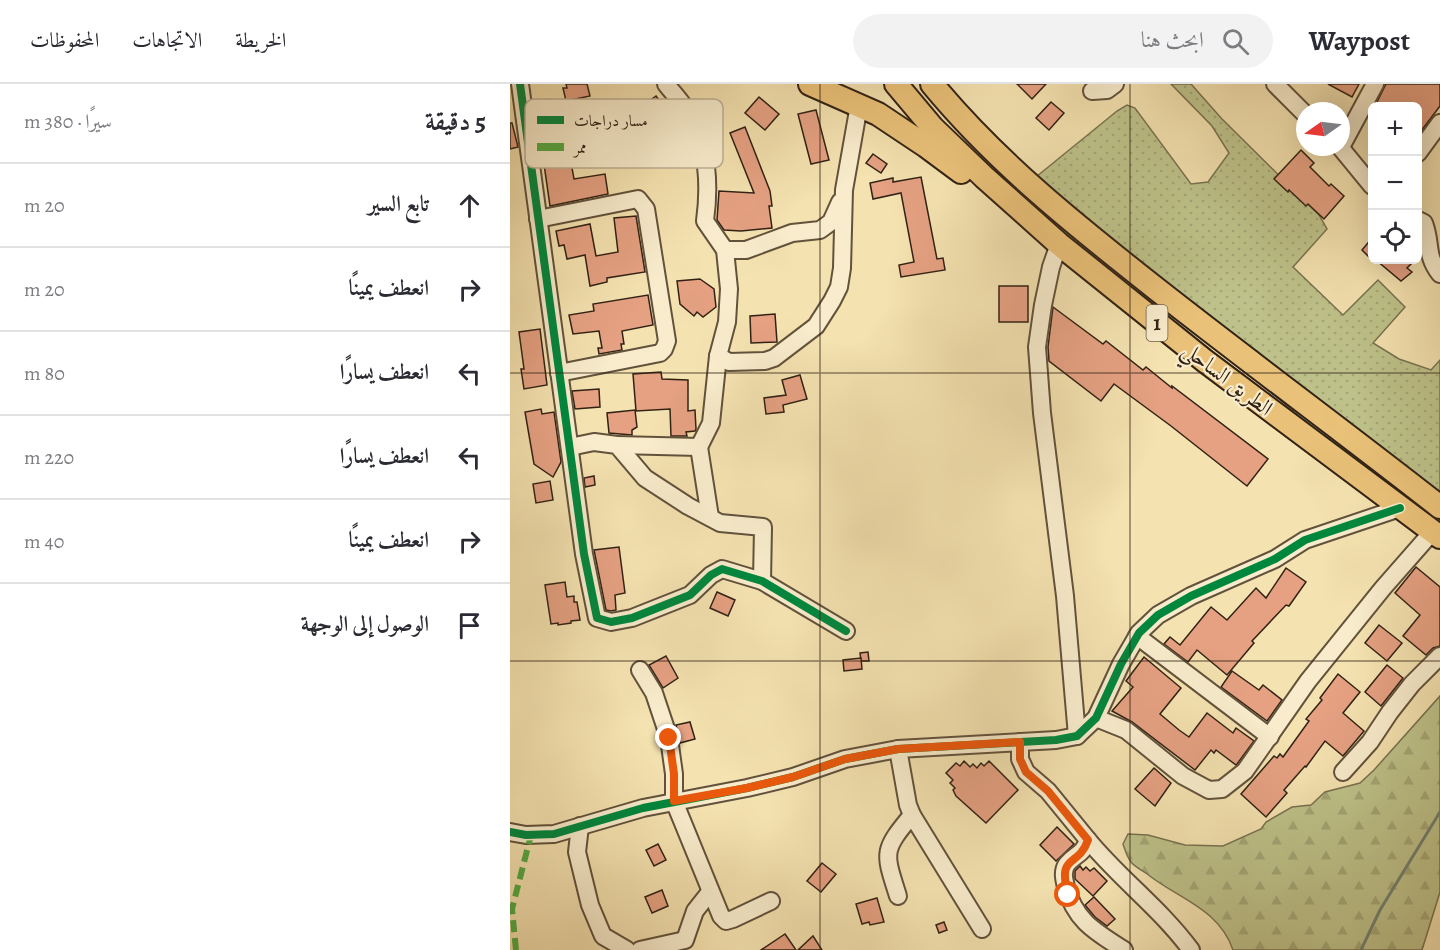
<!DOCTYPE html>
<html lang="ar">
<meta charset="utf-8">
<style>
:root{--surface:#fff;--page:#f2f2f3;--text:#2b2b33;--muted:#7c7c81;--line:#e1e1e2}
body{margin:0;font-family:Alegreya,Amiri,serif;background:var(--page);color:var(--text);direction:rtl}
.controls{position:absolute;right:18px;top:18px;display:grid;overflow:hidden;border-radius:9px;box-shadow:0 6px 24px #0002}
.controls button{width:54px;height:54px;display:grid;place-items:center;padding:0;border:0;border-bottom:2px solid var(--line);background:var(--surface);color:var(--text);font:30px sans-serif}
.compass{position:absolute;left:786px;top:18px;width:54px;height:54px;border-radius:50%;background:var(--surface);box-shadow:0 6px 24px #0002;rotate:256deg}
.stop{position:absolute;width:18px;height:18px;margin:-14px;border:4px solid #ea580c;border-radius:50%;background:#fff}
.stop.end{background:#ea580c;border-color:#fff;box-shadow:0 2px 6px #0008}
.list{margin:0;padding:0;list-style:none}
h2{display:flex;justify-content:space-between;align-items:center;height:78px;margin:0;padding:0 24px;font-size:26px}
h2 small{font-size:20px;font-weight:400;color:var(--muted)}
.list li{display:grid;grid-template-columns:39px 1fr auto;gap:18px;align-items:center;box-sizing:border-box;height:84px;padding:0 24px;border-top:2px solid var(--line)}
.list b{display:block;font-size:22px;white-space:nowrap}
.list em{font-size:20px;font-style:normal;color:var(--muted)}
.icon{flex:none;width:33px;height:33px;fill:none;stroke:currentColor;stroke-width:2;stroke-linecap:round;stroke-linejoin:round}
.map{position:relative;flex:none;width:930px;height:866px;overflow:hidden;direction:ltr}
header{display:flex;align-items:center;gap:36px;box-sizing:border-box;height:84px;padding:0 30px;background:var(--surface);border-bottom:2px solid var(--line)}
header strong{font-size:28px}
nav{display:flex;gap:33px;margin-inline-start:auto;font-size:21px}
.search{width:420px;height:54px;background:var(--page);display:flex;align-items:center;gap:15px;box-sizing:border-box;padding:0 21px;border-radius:33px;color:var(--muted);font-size:22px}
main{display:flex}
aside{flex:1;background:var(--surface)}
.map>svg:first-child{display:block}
.grass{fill:url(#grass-dots);stroke:#787250;stroke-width:1.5}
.forest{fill:url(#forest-firs);stroke:#787250;stroke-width:1.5}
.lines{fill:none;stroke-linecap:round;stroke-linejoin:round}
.stream{stroke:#718070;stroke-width:3}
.building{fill:#e5a182;stroke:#312215;stroke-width:1.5}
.minor-casing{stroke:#62523c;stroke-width:20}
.highway-casing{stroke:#312215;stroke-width:26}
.minor{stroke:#f8eccc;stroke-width:16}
.highway{stroke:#eac178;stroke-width:22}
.quiet{stroke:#54aa42;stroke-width:6;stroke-dasharray:12 6;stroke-linecap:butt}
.cycleway-casing{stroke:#f8eccc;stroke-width:11}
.cycleway{stroke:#00873e;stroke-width:8}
.route{stroke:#ea580c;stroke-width:8}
.grid{fill:none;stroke:#312215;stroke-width:1.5;stroke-opacity:0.55}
.labels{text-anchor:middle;stroke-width:4.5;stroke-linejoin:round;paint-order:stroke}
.shield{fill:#f8eccc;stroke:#6d5f4c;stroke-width:1.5}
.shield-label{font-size:21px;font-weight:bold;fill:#312215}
.street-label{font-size:22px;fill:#312215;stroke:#f8eccc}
.key{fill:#f8eccc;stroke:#bcaf95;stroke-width:1.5}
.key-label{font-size:16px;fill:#312215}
</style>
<header>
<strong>Waypost</strong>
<div class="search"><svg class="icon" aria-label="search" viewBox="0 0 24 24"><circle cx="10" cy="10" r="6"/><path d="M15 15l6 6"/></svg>ابحث هنا</div>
<nav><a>الخريطة</a><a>الاتجاهات</a><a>المحفوظات</a></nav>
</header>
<main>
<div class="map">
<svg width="930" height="866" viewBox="0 0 930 866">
<defs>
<pattern id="grass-dots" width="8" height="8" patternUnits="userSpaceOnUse" patternTransform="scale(1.5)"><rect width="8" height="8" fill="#bec28a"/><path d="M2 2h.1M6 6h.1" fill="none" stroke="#a4a676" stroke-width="1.8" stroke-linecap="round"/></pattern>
<pattern id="forest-firs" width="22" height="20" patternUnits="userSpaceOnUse" patternTransform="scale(1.5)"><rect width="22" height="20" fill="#bec28a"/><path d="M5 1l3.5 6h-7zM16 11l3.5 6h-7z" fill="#a4a676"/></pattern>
</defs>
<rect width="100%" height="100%" fill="#f4e2b0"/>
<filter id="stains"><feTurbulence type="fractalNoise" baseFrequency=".00333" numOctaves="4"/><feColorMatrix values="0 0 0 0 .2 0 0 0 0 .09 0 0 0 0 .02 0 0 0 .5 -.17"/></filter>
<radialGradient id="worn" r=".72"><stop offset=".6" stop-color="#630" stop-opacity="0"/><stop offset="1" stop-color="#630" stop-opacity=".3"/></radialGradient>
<path class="grass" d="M661 0H681L712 35 809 131 817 145 783 183 833 231 868 196 895 223 863 259 889 275 921 286 930 276V461L526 93 607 27 617 21 625 24 681 100 698 98 719 69 702 42Z"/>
<path class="forest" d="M930 612V808L912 866H723C709 824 666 814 636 789 631 786 624 782 621 778 617 773 615 766 613 760L618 750 638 751 675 761 713 762 751 745 756 738 782 723 801 721 815 708 850 699 864 686Z"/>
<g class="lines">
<path class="stream" d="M851 866 870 826 930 728"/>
</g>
<g class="building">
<path d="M56 0H77L80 12 56 17 53 4H57Z"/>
<path d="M507 0H536L522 15Z"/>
<path d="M818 0H849L842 13Z"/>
<path d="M876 0H930V22L908 51V22H865Z"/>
<path d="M146 12 156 26 137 40 127 26Z"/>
<path d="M249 13 269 30 255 46 235 29Z"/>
<path d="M541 18 554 29 539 46 526 34Z"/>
<path d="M306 26 319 76 301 80 288 30Z"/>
<path d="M0 39H2L8 63 0 65Z"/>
<path d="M235 43 260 107 262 122H259L262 144 231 147 214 146 207 136 209 107 244 109 220 49Z"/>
<path d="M791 66 804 79 800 83 819 102 821 100 834 112 814 135 798 120 796 122 779 106 778 108 764 95Z"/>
<path d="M56 68 57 74 60 73 64 95 95 90 98 110 40 122 33 73Z"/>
<path d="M363 70 377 80 371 89 356 79Z"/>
<path d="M411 93 427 175 433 174 435 186 391 193 389 181 404 178 391 109 363 115 360 99 383 94V98Z"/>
<path d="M126 132 135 188 97 194V198L80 202 75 171 57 175 54 161 49 162 46 147 80 140 86 172 108 168 104 134Z"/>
<path d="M862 154V176L852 166Z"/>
<path d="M866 176H905L897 184 902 188 891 197Z"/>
<path d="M190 195 204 205 206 223 193 233 187 228 184 232 170 220 167 197Z"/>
<rect x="489" y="202" width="29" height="36"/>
<path d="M138 211 143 241 112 247 114 260H111L112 266 89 270 88 264H92L89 247 63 250 59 231 84 227 83 220Z"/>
<path d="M543 223 593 260 596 257 633 286 636 283 662 304V302L758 375 737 402 661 342 604 300 591 317 539 277 538 263Z"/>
<path d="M265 230 267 258 241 259 240 232Z"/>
<path d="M30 245 37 301 14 305 11 285H14L9 248Z"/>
<path d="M151 288 152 295 178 296V327L185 326 186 345 185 347 176 348 177 352H161L160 325 126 327 123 290Z"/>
<path d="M290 291 297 315 273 321 274 328 256 330 254 314 276 311 272 296Z"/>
<path d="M89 305 90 323 65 325 62 307Z"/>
<path d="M31 325 32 330 44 328 51 378 43 393 24 380 15 328Z"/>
<path d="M125 326 127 343 122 346V351L99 349 97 329Z"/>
<path d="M84 392 85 401 75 403 74 394Z"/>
<path d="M40 397 43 416 26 419 23 400Z"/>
<path d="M109 463 115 509 105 511 106 526 101 527 96 526 84 466Z"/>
<path d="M906 483 930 503V562L923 564 916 571 893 552 910 531 885 509Z"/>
<path d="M776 484 796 498 779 522 776 521 742 557 744 559 717 591 687 566 678 578 654 560 660 553 670 561 701 523 717 536 746 504 756 514Z"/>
<path d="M55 498 57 513 64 512V518H67L70 536 61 537V539L48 541V539L41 540 35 501Z"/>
<path d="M207 508 225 516 218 532 200 524Z"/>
<path d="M869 541 892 559 877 577 855 559Z"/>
<path d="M358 568 359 577H351L350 569Z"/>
<path d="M156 572 168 594 153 604 139 581Z"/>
<path d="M634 573 671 604 650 630 669 646 679 653 697 629 723 649 726 644 744 657 727 680 726 681 706 666 704 669 701 666 685 686 622 638 602 627 623 603 616 597Z"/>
<path d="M351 574 352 585 334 587 333 576Z"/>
<path d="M877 581 893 594 871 622 855 608Z"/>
<path d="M722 587 749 606 753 601 772 616 757 637 711 603Z"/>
<path d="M828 590 850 608 833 629 854 647 833 672 815 657 796 683 795 682 774 706 777 709 756 733 731 710 764 672 767 674 770 670 773 673 799 637 796 635 812 616 810 614Z"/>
<path d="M180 638 185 655 170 659 166 641Z"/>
<path d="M454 677 460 683 463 680 467 684 471 679 474 682 479 677 508 706 476 739 446 712 443 706 445 704 440 699 443 696 436 689 446 679 450 682Z"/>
<path d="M644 684 661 699 645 722 625 705Z"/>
<path d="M547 743 564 760 546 777 530 761Z"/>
<path d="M148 760 156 776 144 782 136 766Z"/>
<path d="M312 779 326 790 311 808 297 797Z"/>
<path d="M570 782 573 786 576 783 580 787 584 784 597 797 583 812 565 795V787Z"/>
<path d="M152 806 158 822 142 829 135 813Z"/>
<path d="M584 813 605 835 597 842 585 833 575 821Z"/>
<path d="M367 814 374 838 360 841 359 838 352 840 346 820Z"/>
<path d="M434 838 437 846 429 849 426 841Z"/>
<path d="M275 850 286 866H251Z"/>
<path d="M303 852 312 866H288Z"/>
</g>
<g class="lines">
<defs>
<g id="minor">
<path d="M10 0 74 470 87 534 101 538 122 534 180 511 201 491 212 485 252 497 336 547"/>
<path d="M765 0 795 30"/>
<path d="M582 7 597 6 605 0"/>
<path d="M830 63 862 102"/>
<path d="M831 63 865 0"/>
<path d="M908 69 930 39"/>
<path d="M28 135 128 115 136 125 157 257 154 265 150 269 49 289"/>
<path d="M908 136 914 139C922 160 915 171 930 190"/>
<path d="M549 160 541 183 533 221 527 263 532 329 555 512 567 652"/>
<path d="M215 166H236L282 149 310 146 321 138 330 118"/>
<path d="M208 272 219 278 255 277 264 274 306 242 322 217 329 203 332 184 334 106 349 21"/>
<path d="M107 361 189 363 201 339 208 272 217 238 219 205 215 166 195 137C200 100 198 60 177 27 171 17 163 9 156 0"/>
<path d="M60 363 84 358 107 361 135 394 178 422 210 439 253 443 252 497"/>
<path d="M189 363 200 433"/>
<path d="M627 552 760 653"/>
<path d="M130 586 144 609 159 654 164 690V717L211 832 216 837 223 835 261 817"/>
<path d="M586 634 616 646 673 692 699 706 712 705 735 687 798 597 873 504 923 447"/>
<path d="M510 658V675L516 688 538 707 578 756C573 771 565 770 557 780 552 787 554 795 556 803 565 837 586 848 614 866"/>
<path d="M388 665 398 721 402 731 472 845"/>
<path d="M833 688 860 658 880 628 902 600 930 572"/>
<path d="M70 742 67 768 80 821 93 852 117 866"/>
<path d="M0 748 16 751 44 750 133 724 237 704 283 693 335 675 388 665 546 656 567 652 586 634 611 580 629 549 648 531 681 512 765 475 795 456 890 424"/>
<path d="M578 756C610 795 651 825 681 866"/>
<path d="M388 812C374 768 372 767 402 731"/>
<path d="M130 866 175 856 185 827 200 808"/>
</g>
<g id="highway">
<path d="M300 0 368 30 416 62 451 88"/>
<path d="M386 0 423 44 474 93 549 160 695 277 930 453"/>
<path d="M422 0C487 79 569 144 649 207 742 280 837 350 930 423"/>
</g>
</defs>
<use href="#minor" class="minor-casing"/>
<use href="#highway" class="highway-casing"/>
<use href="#minor" class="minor"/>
<use href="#highway" class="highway"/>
<path class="quiet" d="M6 866 2 825 21 751"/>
<defs>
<g id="cycleway">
<path d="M10 0 74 470 87 534 101 538 122 534 180 511 201 491 212 485 252 497 336 547"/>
<path d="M0 748 16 751 44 750 133 724 237 704 283 693 335 675 388 665 546 656 567 652 586 634 611 580 629 549 648 531 681 512 765 475 795 456 890 424"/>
</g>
</defs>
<use href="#cycleway" class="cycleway-casing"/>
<use href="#cycleway" class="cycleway"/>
</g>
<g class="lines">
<path class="route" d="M159 654 164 690V717L237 704 283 693 335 675 388 665 510 658V675L516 688 538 707 578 756C568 785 547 768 558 811"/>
</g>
<path class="grid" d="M310 0V866M620 0V866M0 289H930M0 577H930"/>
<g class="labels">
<rect class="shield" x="636.5" y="221" width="21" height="36" rx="4.5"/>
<g class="shield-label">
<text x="647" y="246">1</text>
</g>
<g class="street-label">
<text transform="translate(718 294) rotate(37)" y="8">الطريق الساحلي</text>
</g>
</g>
<rect x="15" y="15" width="198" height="69" rx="9" class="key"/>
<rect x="27" y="32" width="27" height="8" fill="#00873e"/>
<rect x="27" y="59" width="27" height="8" fill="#54aa42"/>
<g class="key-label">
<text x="64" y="42">مسار دراجات</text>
<text x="64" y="69">ممر</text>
</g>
<rect width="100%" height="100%" filter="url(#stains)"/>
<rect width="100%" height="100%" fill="url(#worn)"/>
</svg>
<div class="controls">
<button>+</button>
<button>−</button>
<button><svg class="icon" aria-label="locate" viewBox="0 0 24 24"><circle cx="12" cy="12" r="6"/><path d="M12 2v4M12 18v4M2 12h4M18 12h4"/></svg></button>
</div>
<svg class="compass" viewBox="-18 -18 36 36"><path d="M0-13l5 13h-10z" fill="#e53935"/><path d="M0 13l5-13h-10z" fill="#7c7c81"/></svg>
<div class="stop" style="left:558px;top:811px"></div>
<div class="stop end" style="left:159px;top:654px"></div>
</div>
<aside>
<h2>5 دقيقة<small>سيرًا · 380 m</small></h2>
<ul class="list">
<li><svg class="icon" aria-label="ahead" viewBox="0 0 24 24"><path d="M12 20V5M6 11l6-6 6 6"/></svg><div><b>تابع السير</b></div><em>20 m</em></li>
<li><svg class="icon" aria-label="right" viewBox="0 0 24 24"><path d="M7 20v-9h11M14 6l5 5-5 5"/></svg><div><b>انعطف يمينًا</b></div><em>20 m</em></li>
<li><svg class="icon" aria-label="left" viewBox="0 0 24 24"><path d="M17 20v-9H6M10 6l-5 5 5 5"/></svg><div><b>انعطف يسارًا</b></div><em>80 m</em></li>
<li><svg class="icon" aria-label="left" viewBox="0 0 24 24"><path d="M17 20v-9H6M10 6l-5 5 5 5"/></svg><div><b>انعطف يسارًا</b></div><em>220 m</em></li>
<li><svg class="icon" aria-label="right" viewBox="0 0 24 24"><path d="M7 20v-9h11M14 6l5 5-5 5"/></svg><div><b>انعطف يمينًا</b></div><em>40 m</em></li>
<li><svg class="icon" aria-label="arrive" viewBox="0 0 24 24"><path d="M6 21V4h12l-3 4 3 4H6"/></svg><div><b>الوصول إلى الوجهة</b></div></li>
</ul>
</aside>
</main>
